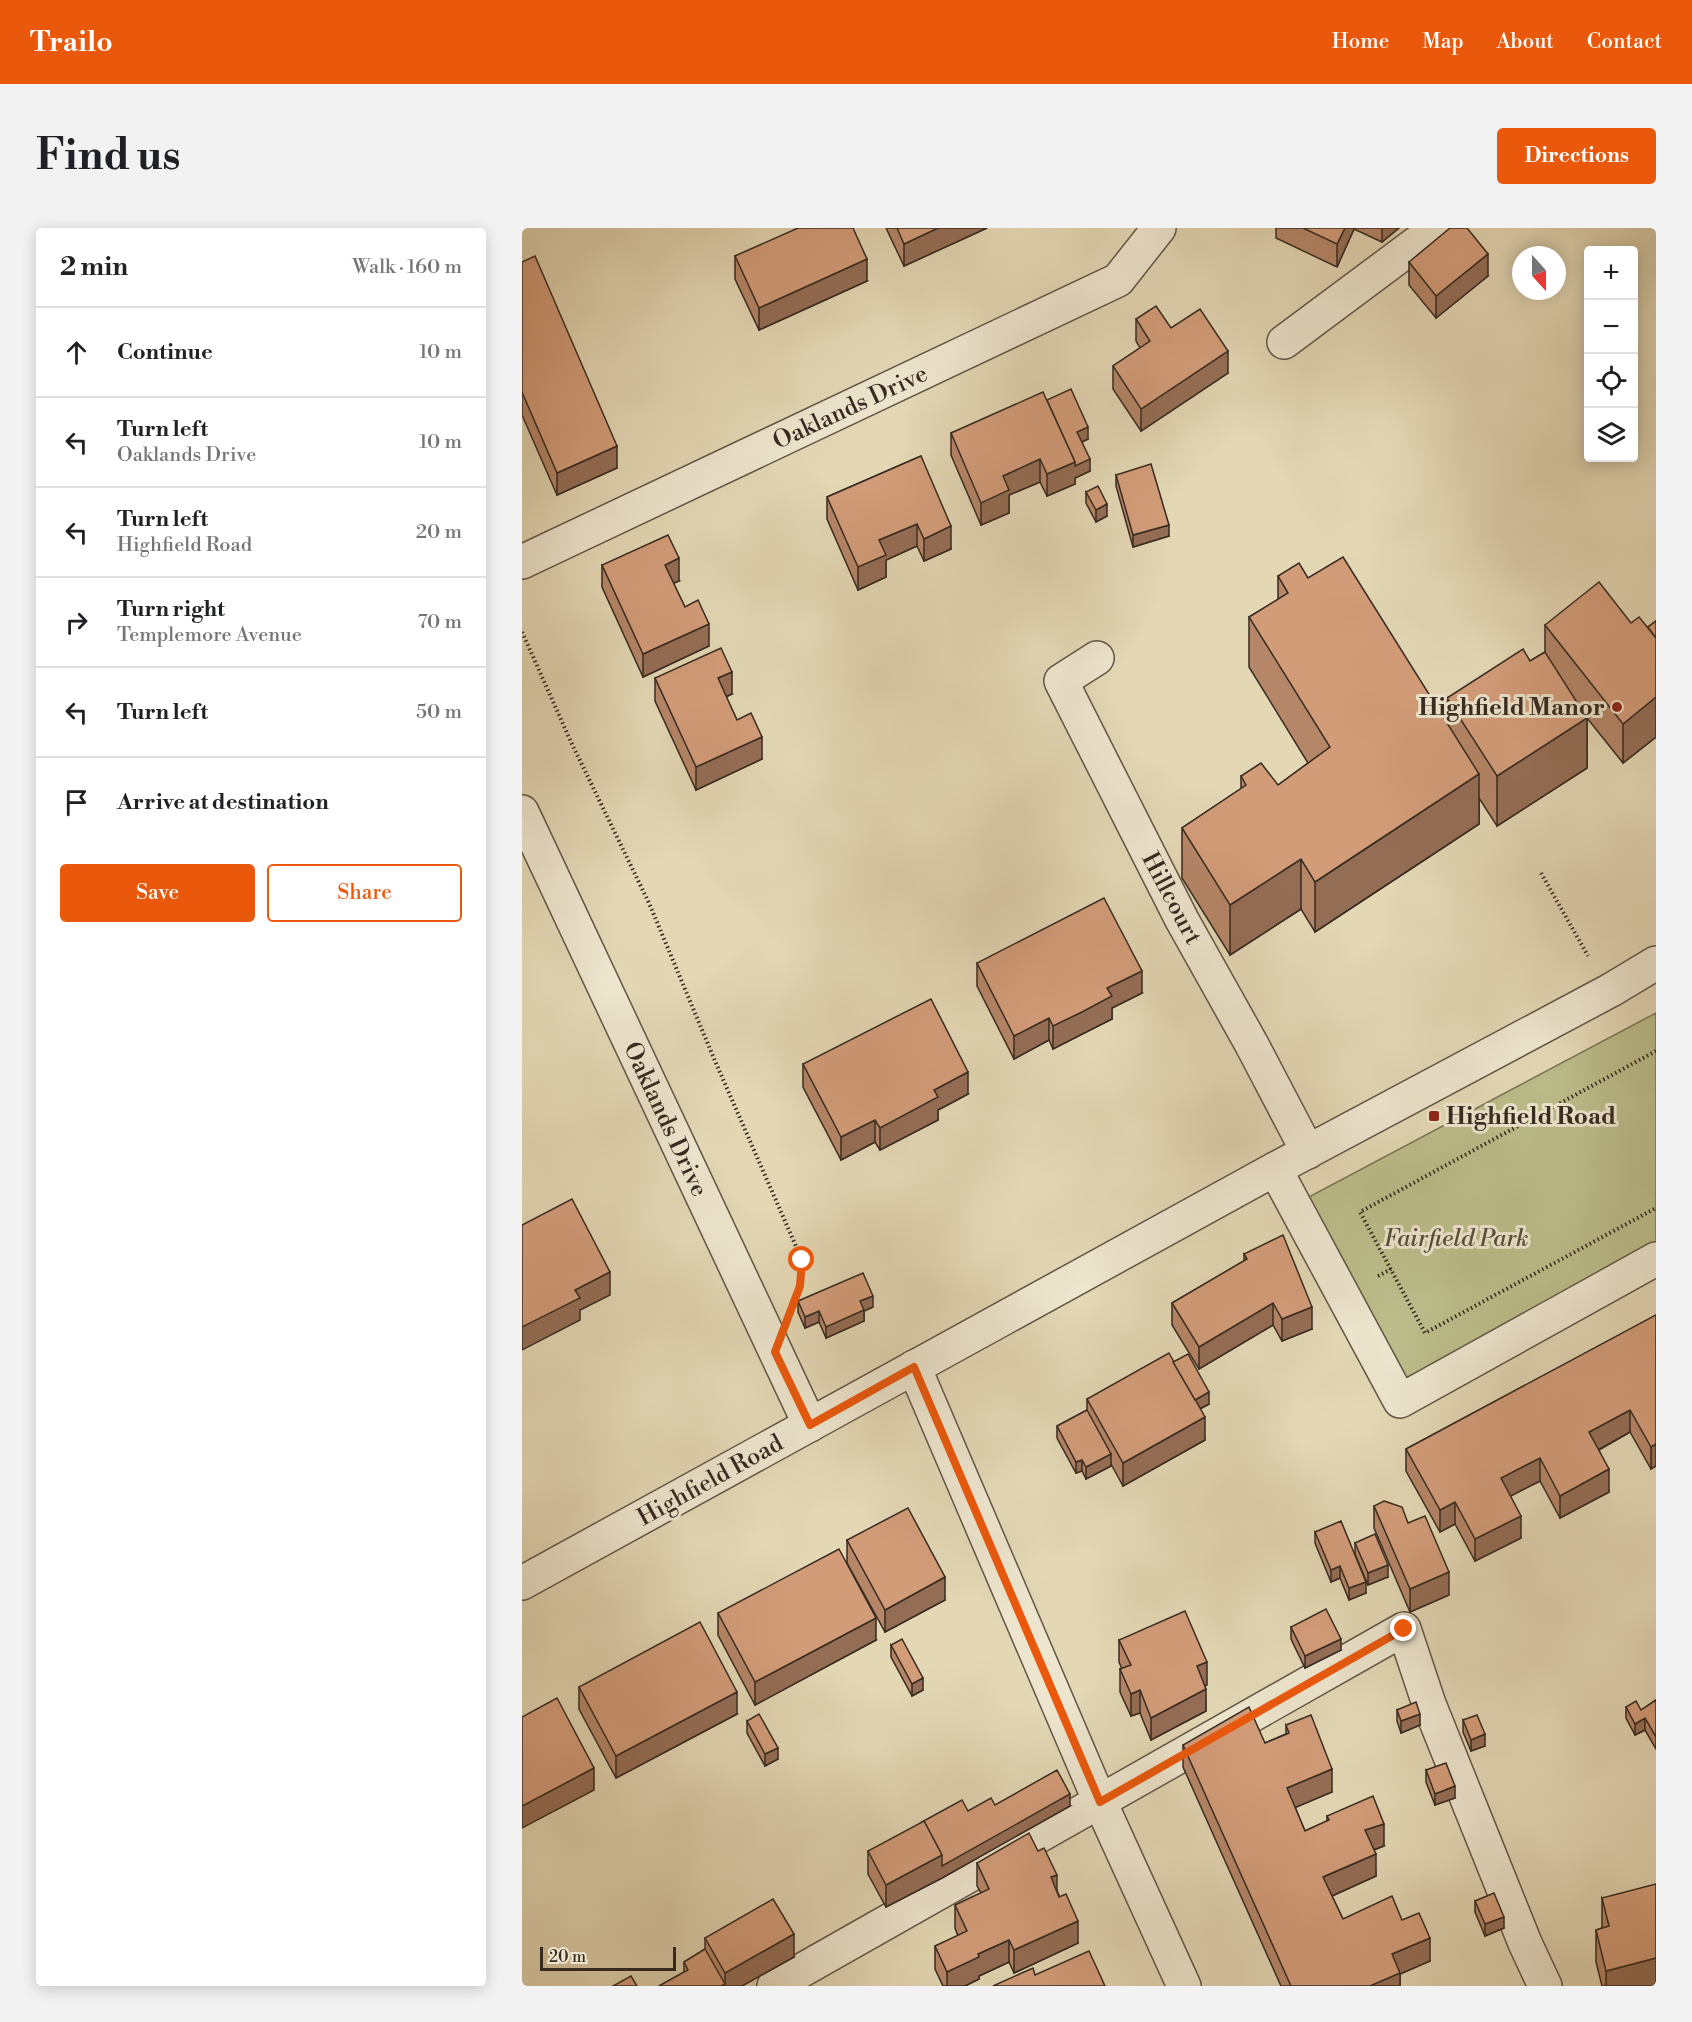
<!DOCTYPE html>
<meta charset="utf-8">
<style>
:root{--surface:#fff;--page:#f2f2f2;--text:#202124;--muted:#757577;--line:#e0e0e0;--accent:#ea580c}
body{margin:0;font-family:"Libre Bodoni",serif;background:var(--page);color:var(--text)}
.controls{position:absolute;right:18px;top:18px;display:grid;overflow:hidden;border-radius:6px;box-shadow:0 3px 15px #0003}
.controls button{width:54px;height:54px;display:grid;place-items:center;padding:0;border:0;border-bottom:2px solid var(--line);background:var(--surface);color:var(--text);font:30px sans-serif}
.compass{position:absolute;left:990px;top:18px;width:54px;height:54px;border-radius:50%;background:var(--surface);box-shadow:0 3px 15px #0003;rotate:159deg}
.scale{position:absolute;left:18px;bottom:15px;width:136px;box-sizing:border-box;padding-left:6px;border:3px solid #372a20;border-top:0;font-size:16px;line-height:21px;white-space:nowrap;color:#372a20;-webkit-text-stroke:4px #ede5ce;paint-order:stroke}
.stop{position:absolute;width:18px;height:18px;margin:-14px;border:4px solid #ea580c;border-radius:50%;background:#fff}
.stop.end{background:#ea580c;border-color:#fff;box-shadow:0 2px 6px #0008}
.list{margin:0;padding:0;list-style:none}
h2{display:flex;justify-content:space-between;align-items:center;height:78px;margin:0;padding:0 24px;font-size:26px}
h2 small{font-size:20px;font-weight:400;color:var(--muted)}
.list li{display:grid;grid-template-columns:39px 1fr auto;gap:18px;align-items:center;box-sizing:border-box;height:90px;padding:0 24px;border-top:2px solid var(--line)}
.list b{display:block;font-size:22px;white-space:nowrap}
.list p{margin:0;font-size:20px;white-space:nowrap;color:var(--muted)}
.list em{font-size:20px;font-style:normal;color:var(--muted)}
.actions{display:flex;gap:12px;padding:18px 24px}
.actions a{flex:1;padding:14px 0;border:2px solid var(--accent);border-radius:6px;text-align:center;font-size:21px;color:var(--accent)}
.actions .main{background:var(--accent);color:#fff}
.icon{flex:none;width:33px;height:33px;fill:none;stroke:currentColor;stroke-width:2;stroke-linecap:round;stroke-linejoin:round}
.map{position:relative;flex:none;width:1134px;height:1758px;overflow:hidden;border-radius:6px}
header{display:flex;align-items:center;gap:36px;box-sizing:border-box;height:84px;padding:0 30px;background:var(--accent);color:#fff}
header strong{font-size:28px}
nav{display:flex;gap:33px;margin-inline-start:auto;font-size:21px}
.intro{display:flex;align-items:center;justify-content:space-between;box-sizing:border-box;height:144px;padding:0 36px}
h1{margin:0;font-size:42px}
.button{padding:15px 27px;border-radius:6px;background:var(--accent);color:#fff;font-size:21px;font-weight:700}
main{display:flex;gap:36px;padding:0 36px}
aside{flex:1;background:var(--surface);border-radius:6px;box-shadow:0 3px 15px #0003}
.map>svg:first-child{display:block}
.green{fill:#babc89;stroke:#787354;stroke-width:1.5}
.lines{fill:none;stroke-linecap:round;stroke-linejoin:round}
.minor-casing{stroke:#625545;stroke-width:36}
.path{stroke:#372a20;stroke-width:4;stroke-dasharray:1.5 3;stroke-linecap:butt}
.minor{stroke:#ede5ce;stroke-width:33}
.wall{fill:#b58668;stroke:#372a20;stroke-width:1.5}
.shaded-wall{fill:#946d55;stroke:#372a20;stroke-width:1.5}
.building{fill:#d39c79;stroke:#372a20;stroke-width:1.5}
.route{stroke:#ea580c;stroke-width:8}
.poi-dot{fill:#8f2418;stroke:#ede5ce;stroke-width:2}
.labels{text-anchor:middle;stroke-width:6;stroke-linejoin:round;paint-order:stroke}
.street-label{font-size:24px;fill:#372a20;stroke:#ede5ce}
.poi-label{font-size:24px;font-weight:bold;fill:#372a20;stroke:#ede5ce;text-anchor:end}
.park-label{font-size:24px;font-style:italic;fill:#584e3a;stroke:#ede5ce}
</style>
<header>
<strong>Trailo</strong>
<nav><a>Home</a><a>Map</a><a>About</a><a>Contact</a></nav>
</header>
<div class="intro"><h1>Find us</h1><a class="button">Directions</a></div>
<main>
<aside>
<h2>2 min<small>Walk · 160 m</small></h2>
<ul class="list">
<li><svg class="icon" aria-label="ahead" viewBox="0 0 24 24"><path d="M12 20V5M6 11l6-6 6 6"/></svg><div><b>Continue</b></div><em>10 m</em></li>
<li><svg class="icon" aria-label="left" viewBox="0 0 24 24"><path d="M17 20v-9H6M10 6l-5 5 5 5"/></svg><div><b>Turn left</b><p>Oaklands Drive</p></div><em>10 m</em></li>
<li><svg class="icon" aria-label="left" viewBox="0 0 24 24"><path d="M17 20v-9H6M10 6l-5 5 5 5"/></svg><div><b>Turn left</b><p>Highfield Road</p></div><em>20 m</em></li>
<li><svg class="icon" aria-label="right" viewBox="0 0 24 24"><path d="M7 20v-9h11M14 6l5 5-5 5"/></svg><div><b>Turn right</b><p>Templemore Avenue</p></div><em>70 m</em></li>
<li><svg class="icon" aria-label="left" viewBox="0 0 24 24"><path d="M17 20v-9H6M10 6l-5 5 5 5"/></svg><div><b>Turn left</b></div><em>50 m</em></li>
<li><svg class="icon" aria-label="arrive" viewBox="0 0 24 24"><path d="M6 21V4h12l-3 4 3 4H6"/></svg><div><b>Arrive at destination</b></div></li>
</ul>
<div class="actions"><a class="main">Save</a><a>Share</a></div>
</aside>
<div class="map">
<svg width="1134" height="1758" viewBox="0 0 1134 1758">
<rect width="100%" height="100%" fill="#e3d7b4"/>
<filter id="stains"><feTurbulence type="fractalNoise" baseFrequency=".00333" numOctaves="4"/><feColorMatrix values="0 0 0 0 .2 0 0 0 0 .09 0 0 0 0 .02 0 0 0 .5 -.17"/></filter>
<radialGradient id="worn" r=".72"><stop offset=".6" stop-color="#630" stop-opacity="0"/><stop offset="1" stop-color="#630" stop-opacity=".3"/></radialGradient>
<path class="green" d="M1134 785V1022L882 1156 783 971Z"/>
<g class="lines">
<defs>
<g id="minor">
<path d="M762 114 915 0"/>
<path d="M0 334 596 52 637 0"/>
<path d="M575 430 539 453 660 692 730 817 786 924"/>
<path d="M0 584 288 1197"/>
<path d="M753 941 878 1173 1134 1031"/>
<path d="M392 1139 578 1574 662 1758"/>
<path d="M0 1355 753 941 1089 762 1134 735"/>
<path d="M252 1758 882 1401 907 1476 1003 1715 1023 1758"/>
</g>
</defs>
<use href="#minor" class="minor-casing"/>
<g class="path">
<path d="M0 404 49 514 127 675 193 833 280 1032 278 1058 274 1072"/>
<path d="M1019 645 1066 728"/>
<path d="M1134 823 838 984 903 1105 1134 980"/>
<path d="M856 1048 869 1041"/>
</g>
<use href="#minor" class="minor"/>
</g>
<g class="wall">
<path d="M364 0H465L382 38Z"/>
<path d="M754 0H877L860 14 832 1 815 39 754 10Z"/>
<path d="M213 28 345 53 237 102 213 51Z"/>
<path d="M0 34 95 240 35 267 0 187Z"/>
<path d="M887 34 966 48 914 90 887 57Z"/>
<path d="M614 91 649 100 706 145 619 203 591 161V138L618 120 614 113Z"/>
<path d="M525 172 566 211 560 214 568 243 553 250V256L525 268 518 254 487 267V285L459 297 429 227V205Z"/>
<path d="M399 228 429 321 402 333 395 318 364 332V349L336 362 305 291V269Z"/>
<path d="M594 247 647 308 611 319 594 258Z"/>
<path d="M564 264 585 288 574 294 564 275Z"/>
<path d="M80 337 157 353 151 355 163 379 187 418 121 449 80 359Z"/>
<path d="M756 348 786 350 925 495V470L1008 433 1023 424V397L1109 395 1126 399 1134 393V509L1101 535 1065 490V540L975 598 957 570V596L793 704 779 681 708 727 660 650V600L719 561V548L756 557 786 535 727 439V389L756 372Z"/>
<path d="M133 450 210 466 204 469 215 492 240 531 174 562 133 473Z"/>
<path d="M455 735 620 765 590 780V791L560 806 531 821 527 812 492 831 455 758Z"/>
<path d="M281 836 446 866 416 882V892L358 922 353 914 319 932 281 859Z"/>
<path d="M722 1026 790 1101 760 1113 751 1097 677 1141 650 1097V1075L722 1033Z"/>
<path d="M276 1073 351 1079 342 1083V1093L304 1110 297 1094 283 1100 276 1084Z"/>
<path d="M1134 1087V1238L1129 1241 1108 1204 1077 1222 1087 1264 1038 1290 1018 1253 988 1268 999 1310 953 1333 933 1296 918 1304 884 1243V1221Z"/>
<path d="M651 1134 687 1176 678 1181 683 1212 601 1258 589 1236V1238L564 1251 560 1243 554 1245 535 1210V1198L565 1182V1171Z"/>
<path d="M852 1278 886 1295 927 1367 888 1384 852 1300Z"/>
<path d="M793 1304 844 1365 827 1372 818 1350 809 1354 793 1315Z"/>
<path d="M325 1312 423 1372 363 1404 325 1335Z"/>
<path d="M833 1315 866 1349 846 1357 833 1326Z"/>
<path d="M196 1385 354 1412 233 1477 196 1407Z"/>
<path d="M769 1399 819 1422 783 1440 769 1411Z"/>
<path d="M597 1412 685 1457H683L684 1483 629 1512 618 1485 609 1488 598 1464V1441H600L597 1434Z"/>
<path d="M369 1417 401 1462 390 1468 369 1429Z"/>
<path d="M57 1459 215 1486 94 1550 57 1481Z"/>
<path d="M1134 1472V1521L1123 1502 1113 1507 1104 1490V1479L1119 1482Z"/>
<path d="M875 1482 898 1497 879 1505 875 1493Z"/>
<path d="M941 1492 963 1518 949 1523 941 1504Z"/>
<path d="M225 1493 256 1531 243 1538 225 1505Z"/>
<path d="M764 1497 810 1564 773 1579 783 1603 805 1593V1588L862 1618 852 1622 854 1648 810 1668 821 1691 880 1692 908 1733 878 1746V1758H759L661 1539V1517L743 1515 764 1506Z"/>
<path d="M904 1542 933 1570 913 1577 904 1554Z"/>
<path d="M473 1577 548 1578 420 1650 364 1679 346 1646V1623L446 1583Z"/>
<path d="M455 1635 535 1662 556 1715 492 1745 487 1734 457 1748V1751L443 1758H421L413 1741V1718L436 1708 433 1700V1677L459 1665 455 1658Z"/>
<path d="M1080 1670 1134 1758H1080L1074 1734V1702L1080 1700Z"/>
<path d="M953 1673 982 1700 963 1708 953 1684Z"/>
<path d="M183 1710 272 1729 220 1758H137L162 1744V1734L183 1721Z"/>
</g>
<g class="shaded-wall">
<path d="M416 0H465L382 38V16Z"/>
<path d="M823 0H832V1L815 39V16Z"/>
<path d="M860 0H877L860 14Z"/>
<path d="M966 26V48L914 90V68Z"/>
<path d="M345 31V53L237 102V80Z"/>
<path d="M706 123V145L619 203V181Z"/>
<path d="M566 199V211L555 216V204Z"/>
<path d="M95 218V240L35 267V245Z"/>
<path d="M518 231V254L487 267V285L459 297V275L481 248Z"/>
<path d="M568 231V243L553 250V256L525 268V246L553 234Z"/>
<path d="M585 276V288L574 294V282Z"/>
<path d="M395 296V318L364 332V349L336 362V339L357 312Z"/>
<path d="M647 297V308L611 319V307Z"/>
<path d="M429 298V321L402 333V311Z"/>
<path d="M157 330V353L143 359V337Z"/>
<path d="M187 396V418L121 449V426Z"/>
<path d="M210 444V466L196 472V450Z"/>
<path d="M1134 469V509L1101 535V496Z"/>
<path d="M1065 490V540L975 598V548Z"/>
<path d="M240 509V531L174 562V539Z"/>
<path d="M957 546V596L793 704V654Z"/>
<path d="M779 631V681L708 727V677Z"/>
<path d="M620 743V765L590 780V791L531 821V798L585 760Z"/>
<path d="M527 790V812L492 831V808Z"/>
<path d="M446 844V866L416 882V892L358 922V900L412 862Z"/>
<path d="M353 892V914L319 932V909Z"/>
<path d="M88 1044V1067L58 1082V1092L0 1122V1099L53 1062Z"/>
<path d="M351 1068V1079L342 1083V1093L304 1110V1099L338 1073Z"/>
<path d="M751 1075V1097L677 1141V1119Z"/>
<path d="M790 1079V1101L760 1113V1091Z"/>
<path d="M297 1083V1094L283 1100V1089Z"/>
<path d="M687 1164V1176L668 1186V1175Z"/>
<path d="M1108 1182V1204L1067 1227V1204Z"/>
<path d="M683 1189V1212L601 1258V1235Z"/>
<path d="M1134 1216V1238L1129 1241V1219Z"/>
<path d="M589 1226V1238L564 1251V1239Z"/>
<path d="M1018 1230V1253L979 1273V1250Z"/>
<path d="M560 1232V1243L554 1245V1234Z"/>
<path d="M1087 1241V1264L1038 1290V1268Z"/>
<path d="M933 1274V1296L918 1304V1282Z"/>
<path d="M999 1288V1310L953 1333V1311Z"/>
<path d="M866 1337V1349L846 1357V1345Z"/>
<path d="M818 1338V1350L809 1354V1342Z"/>
<path d="M927 1344V1367L888 1384V1361Z"/>
<path d="M423 1349V1372L363 1404V1382Z"/>
<path d="M844 1354V1365L827 1372V1360Z"/>
<path d="M354 1390V1412L233 1477V1454Z"/>
<path d="M819 1411V1422L783 1440V1428Z"/>
<path d="M685 1434V1457L675 1460V1438Z"/>
<path d="M401 1450V1462L390 1468V1456Z"/>
<path d="M684 1461V1483L629 1512V1490Z"/>
<path d="M618 1462V1485L609 1488V1466Z"/>
<path d="M215 1464V1486L94 1550V1528Z"/>
<path d="M898 1486V1497L879 1505V1493Z"/>
<path d="M1123 1490V1502L1113 1507V1496Z"/>
<path d="M963 1506V1518L949 1523V1512Z"/>
<path d="M256 1520V1531L243 1538V1526Z"/>
<path d="M72 1540V1562L0 1600V1578Z"/>
<path d="M810 1541V1564L765 1583V1560Z"/>
<path d="M933 1558V1570L913 1577V1566Z"/>
<path d="M548 1566V1578L420 1650 364 1679V1657L420 1627Z"/>
<path d="M862 1596V1618L843 1625V1602Z"/>
<path d="M854 1626V1648L801 1672V1649Z"/>
<path d="M535 1647V1670L529 1649Z"/>
<path d="M982 1689V1700L963 1708V1696Z"/>
<path d="M556 1693V1715L492 1745V1722Z"/>
<path d="M272 1706V1729L220 1758H199L203 1756V1745Z"/>
<path d="M908 1710V1733L878 1746V1758H848L870 1726Z"/>
<path d="M487 1712V1734L457 1748V1751L443 1758H425V1744L456 1726Z"/>
<path d="M1134 1730V1758H1084V1743Z"/>
</g>
<g class="building">
<path d="M276 0H331L345 31 237 80 213 28Z"/>
<path d="M375 0H416L382 16Z"/>
<path d="M781 0H823L815 16Z"/>
<path d="M928 0H945L966 26 914 68 887 34Z"/>
<path d="M13 28 95 218 35 245 0 164V34Z"/>
<path d="M634 78 649 100 678 81 706 123 619 181 591 138 628 113 614 91Z"/>
<path d="M549 161 566 199 555 204 568 231 553 238V234L525 172Z"/>
<path d="M521 164 553 234 525 246 518 231 481 248 487 262 459 275 429 205Z"/>
<path d="M399 228 429 298 402 311 395 296 357 312 364 327 336 339 305 269Z"/>
<path d="M629 236 647 297 611 307 594 247Z"/>
<path d="M576 258 585 276 574 282 564 264Z"/>
<path d="M146 307 157 330 143 337 163 379 176 372 187 396 121 426 80 337Z"/>
<path d="M821 329 957 546 793 654 779 631 708 677 660 600 724 557 719 548 739 535 756 557 808 519 727 389 766 365 756 348 777 335 786 350Z"/>
<path d="M1077 354 1109 395 1117 389 1134 410V469L1101 496 1023 397Z"/>
<path d="M1134 393V410L1126 399Z"/>
<path d="M199 420 210 444 196 450 215 492 229 485 240 509 174 539 133 450Z"/>
<path d="M1001 421 1008 433 1023 424 1065 490 975 548 925 470Z"/>
<path d="M582 670 620 743 585 760 590 768 560 784 531 798 527 790 492 808 455 735Z"/>
<path d="M409 771 446 844 412 862 416 869 358 900 353 892 319 909 281 836Z"/>
<path d="M50 971 88 1044 53 1062 58 1070 0 1099V997Z"/>
<path d="M761 1007 790 1079 760 1091 751 1075 677 1119 650 1075 725 1031 722 1026Z"/>
<path d="M341 1045 351 1068 338 1073 342 1082 304 1099 297 1083 283 1089 276 1073Z"/>
<path d="M1134 1087V1216L1129 1219 1108 1182 1067 1204 1087 1241 1038 1268 1018 1230 979 1250 999 1288 953 1311 933 1274 918 1282 884 1221Z"/>
<path d="M647 1125 683 1189 601 1235 565 1171Z"/>
<path d="M666 1126 687 1164 673 1172 651 1134Z"/>
<path d="M565 1182 589 1226 564 1239 560 1232 554 1234 535 1198Z"/>
<path d="M862 1273 880 1279 886 1295 903 1288 927 1344 888 1361 852 1278Z"/>
<path d="M386 1280 423 1349 363 1382 325 1312Z"/>
<path d="M819 1293 844 1354 827 1360 818 1338 809 1342 793 1304Z"/>
<path d="M853 1306 866 1337 846 1345 833 1315Z"/>
<path d="M317 1321 354 1390 233 1454 196 1385Z"/>
<path d="M804 1381 819 1411 783 1428 769 1399Z"/>
<path d="M663 1383 685 1434 675 1438 684 1461 629 1490 618 1462 609 1466 598 1441 609 1437 597 1412Z"/>
<path d="M178 1394 215 1464 94 1528 57 1459Z"/>
<path d="M380 1411 401 1450 390 1456 369 1417Z"/>
<path d="M35 1470 72 1540 0 1578V1489Z"/>
<path d="M1134 1472V1509L1123 1490 1113 1496 1104 1479 1114 1473 1119 1482Z"/>
<path d="M894 1474 898 1486 879 1493 875 1482Z"/>
<path d="M727 1479 743 1515 767 1505 764 1497 789 1487 810 1541 765 1560 783 1603 807 1592 805 1588 851 1568 862 1596 843 1602 854 1626 801 1649 821 1691 870 1668 880 1692 897 1685 908 1710 870 1726 878 1745 848 1758H769L661 1517Z"/>
<path d="M237 1486 256 1520 243 1526 225 1493Z"/>
<path d="M955 1487 963 1506 949 1512 941 1492Z"/>
<path d="M924 1535 933 1558 913 1566 904 1542Z"/>
<path d="M535 1542 548 1566 420 1638V1627L402 1593 398 1595 440 1572 446 1583 469 1570 473 1577Z"/>
<path d="M402 1593 420 1627 364 1657 346 1623Z"/>
<path d="M507 1605 516 1623 522 1620 535 1647 529 1649 537 1669 544 1666 556 1693 492 1722 487 1712 456 1726 457 1729 425 1744 413 1718 445 1703 433 1677 467 1661 455 1635Z"/>
<path d="M1134 1656V1730L1084 1743 1074 1702 1087 1698 1080 1670Z"/>
<path d="M972 1665 982 1689 963 1696 953 1673Z"/>
<path d="M251 1671 272 1706 203 1745 183 1710Z"/>
<path d="M183 1721 203 1756 199 1758H137L166 1742 162 1734Z"/>
<path d="M567 1723 583 1758H471L511 1740 513 1747Z"/>
<path d="M109 1748 115 1758H91Z"/>
</g>
<g class="lines">
<path class="route" d="M280 1032 278 1058 253 1124 288 1197 392 1139 578 1574 882 1401"/>
</g>
<g class="poi-dot">
<circle cx="1095" cy="479" r="6"/>
<rect x="906" y="882" width="12" height="12" rx="3"/>
</g>
<g class="labels">
<g class="street-label">
<text transform="translate(328 179) rotate(-25)" y="8">Oaklands Drive</text>
<text transform="translate(650 670) rotate(62)" y="8">Hillcourt</text>
<text transform="translate(144 891) rotate(65)" y="8">Oaklands Drive</text>
<text transform="translate(188 1252) rotate(-29)" y="8">Highfield Road</text>
</g>
<g class="poi-label">
<text x="1083" y="487">Highfield Manor</text>
<text x="924" y="896" text-anchor="start">Highfield Road</text>
</g>
<g class="park-label">
<text x="934" y="1018">Fairfield Park</text>
</g>
</g>
<rect width="100%" height="100%" filter="url(#stains)"/>
<rect width="100%" height="100%" fill="url(#worn)"/>
</svg>
<div class="controls">
<button>+</button>
<button>−</button>
<button><svg class="icon" aria-label="locate" viewBox="0 0 24 24"><circle cx="12" cy="12" r="6"/><path d="M12 2v4M12 18v4M2 12h4M18 12h4"/></svg></button>
<button><svg class="icon" aria-label="layers" viewBox="0 0 24 24"><path d="M12 4l9 5-9 5-9-5zM3 14l9 5 9-5"/></svg></button>
</div>
<svg class="compass" viewBox="-18 -18 36 36"><path d="M0-13l5 13h-10z" fill="#e53935"/><path d="M0 13l5-13h-10z" fill="#757577"/></svg>
<div class="scale">20 m</div>
<div class="stop" style="left:280px;top:1032px"></div>
<div class="stop end" style="left:882px;top:1401px"></div>
</div>
</main>
